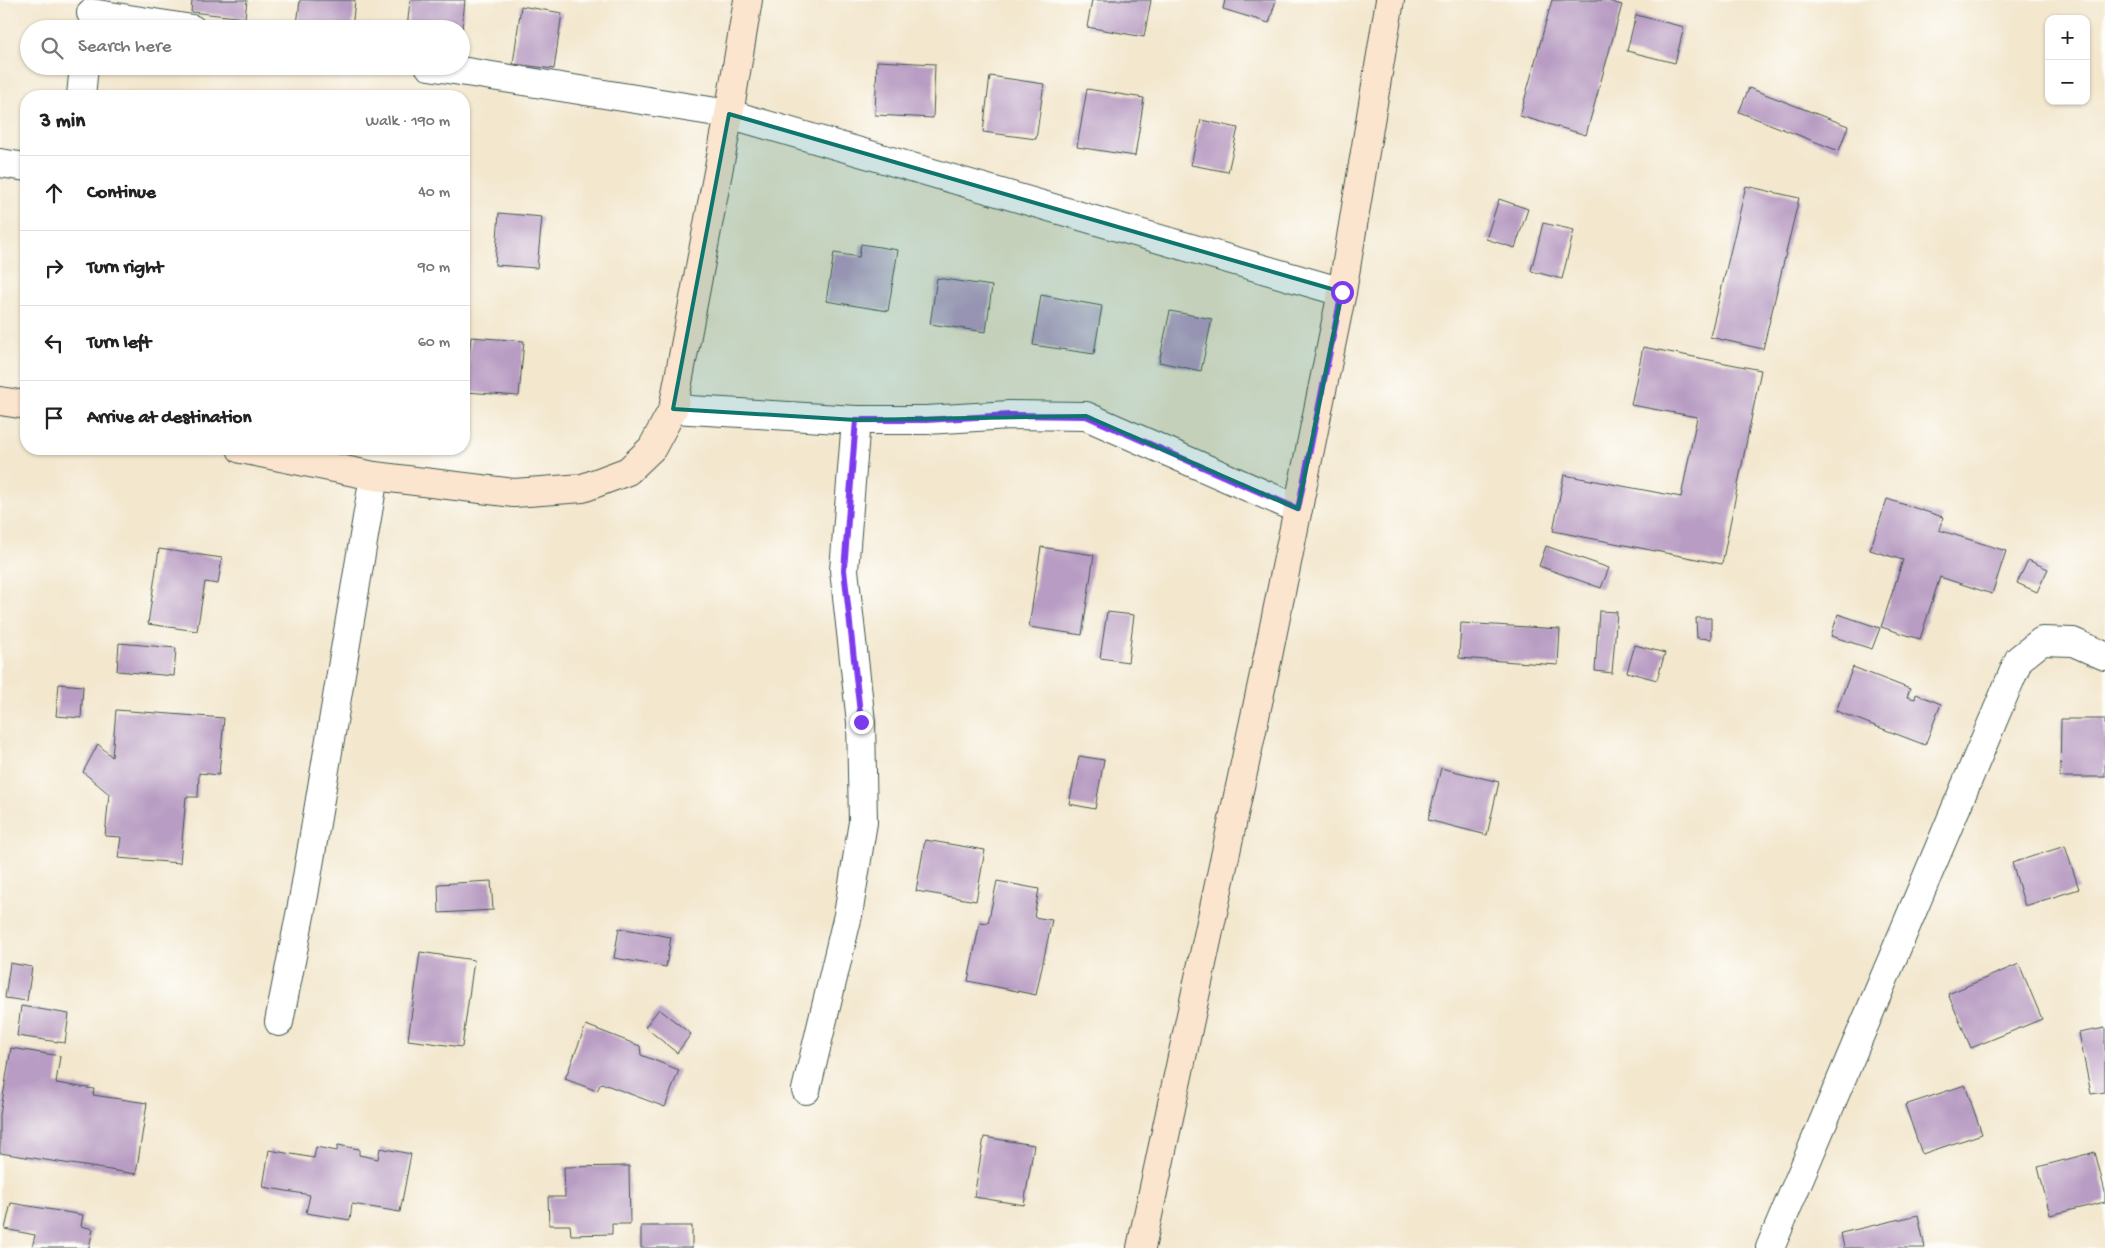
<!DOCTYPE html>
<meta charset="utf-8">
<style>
:root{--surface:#fff;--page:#f2f2f2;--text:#222;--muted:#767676;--line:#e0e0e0}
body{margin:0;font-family:"Gochi Hand",sans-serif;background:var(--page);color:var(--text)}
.controls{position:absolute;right:15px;top:15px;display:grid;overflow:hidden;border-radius:10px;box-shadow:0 1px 4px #0004}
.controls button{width:45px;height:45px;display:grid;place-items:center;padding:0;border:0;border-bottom:1px solid var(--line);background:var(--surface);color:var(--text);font:25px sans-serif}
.stop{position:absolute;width:15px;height:15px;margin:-11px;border:4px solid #7c3aed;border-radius:50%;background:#fff}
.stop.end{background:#7c3aed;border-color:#fff;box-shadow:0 1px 5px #0008}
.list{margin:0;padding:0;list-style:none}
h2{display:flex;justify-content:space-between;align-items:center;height:65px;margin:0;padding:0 20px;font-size:21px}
h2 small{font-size:16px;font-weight:400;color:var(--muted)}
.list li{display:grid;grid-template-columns:32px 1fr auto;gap:15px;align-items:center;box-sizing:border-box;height:75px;padding:0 20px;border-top:1px solid var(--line)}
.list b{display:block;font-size:19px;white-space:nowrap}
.list em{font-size:16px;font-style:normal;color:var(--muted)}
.icon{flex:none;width:28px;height:28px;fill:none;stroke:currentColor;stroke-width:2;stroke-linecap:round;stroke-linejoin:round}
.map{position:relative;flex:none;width:2105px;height:1248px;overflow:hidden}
.search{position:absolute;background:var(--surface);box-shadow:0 1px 4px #0004;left:20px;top:20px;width:450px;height:55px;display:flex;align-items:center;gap:12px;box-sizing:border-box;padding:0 18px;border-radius:28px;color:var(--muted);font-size:19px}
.panel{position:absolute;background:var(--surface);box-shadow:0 1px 4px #0004;left:20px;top:90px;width:450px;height:365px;border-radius:20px}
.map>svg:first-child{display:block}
.building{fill:#b89cc3}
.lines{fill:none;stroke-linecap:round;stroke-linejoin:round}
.street-casing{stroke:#3f564b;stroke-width:30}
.secondary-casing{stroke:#3f564b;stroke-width:30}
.street{stroke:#fff;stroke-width:28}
.secondary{stroke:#fbe5cf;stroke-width:28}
.route{stroke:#7c3aed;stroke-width:6}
.marked{fill:#0f766e;fill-opacity:0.2;stroke:#0f766e;stroke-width:4;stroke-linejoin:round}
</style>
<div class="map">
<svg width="2105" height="1248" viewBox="0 0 2105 1248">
<rect width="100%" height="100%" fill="#fdfcf7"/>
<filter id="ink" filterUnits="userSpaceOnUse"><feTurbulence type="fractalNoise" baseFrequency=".02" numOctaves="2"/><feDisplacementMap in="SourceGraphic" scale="10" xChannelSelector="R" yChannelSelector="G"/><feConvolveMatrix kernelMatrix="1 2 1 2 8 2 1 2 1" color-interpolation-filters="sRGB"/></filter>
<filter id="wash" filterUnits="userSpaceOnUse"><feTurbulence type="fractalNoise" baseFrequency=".0096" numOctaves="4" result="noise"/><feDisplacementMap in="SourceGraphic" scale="20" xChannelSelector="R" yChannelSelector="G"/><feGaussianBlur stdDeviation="1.12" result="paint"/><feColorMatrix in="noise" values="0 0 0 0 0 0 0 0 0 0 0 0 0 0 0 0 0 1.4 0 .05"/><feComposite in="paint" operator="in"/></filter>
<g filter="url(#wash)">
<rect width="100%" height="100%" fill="#f3e7ce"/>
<g id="blocks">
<g class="building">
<path d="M192 0H247L245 18 191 12Z"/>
<path d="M300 0H355L352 29 297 25Z"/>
<path d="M410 0H465L462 29H407Z"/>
<path d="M1092 0H1151L1144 37 1087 27Z"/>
<path d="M1225 0H1276L1269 23 1223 9Z"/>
<path d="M1552 0H1604L1622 5 1586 135 1520 116Z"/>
<path d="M521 6 562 13 554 69 513 64Z"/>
<path d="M1636 15 1684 27 1675 63 1627 51Z"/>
<path d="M877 61 935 64 933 118 875 115Z"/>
<path d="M990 76 1044 84 1036 139 983 132Z"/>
<path d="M1749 88 1848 126 1839 151 1739 112Z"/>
<path d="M1087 89 1144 98 1135 156 1077 147Z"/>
<path d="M1201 120 1238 128 1228 172 1191 165Z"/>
<path d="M1746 186 1799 198 1763 349 1710 337Z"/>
<path d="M1499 199 1528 209 1515 248 1486 239Z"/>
<path d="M499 213 542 217 537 268 495 265Z"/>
<path d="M1543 223 1574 230 1562 279 1531 271Z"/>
<path d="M861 244 898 250 888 311 826 301 834 253 859 257Z"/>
<path d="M937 278 992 286 986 332 930 324Z"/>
<path d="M1041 295 1102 306 1094 354 1033 345Z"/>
<path d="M1170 311 1212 319 1201 371 1159 362Z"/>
<path d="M471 337 524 341 519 396 466 392Z"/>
<path d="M1643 347 1761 370 1722 564 1553 531 1564 475 1681 497 1697 417 1631 405Z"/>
<path d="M1887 499 1943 517 1939 530 2006 551 1992 594 1940 577 1920 639 1881 627 1903 560 1870 550Z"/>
<path d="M1546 546 1609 568 1601 588 1539 566Z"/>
<path d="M1041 547 1094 555 1082 635 1029 627Z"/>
<path d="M159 549 222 558 218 584 205 582 197 631 148 624Z"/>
<path d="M2028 560 2048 569 2037 592 2017 583Z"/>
<path d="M1599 611 1617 612 1612 673 1595 671Z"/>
<path d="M1107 612 1134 615 1128 662 1100 658Z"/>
<path d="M1838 614 1880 628 1872 649 1831 636Z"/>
<path d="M1696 618H1711V639L1697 638Z"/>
<path d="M1461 623 1560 629 1558 665 1459 658Z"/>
<path d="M119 643 176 648 174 676 117 671Z"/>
<path d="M1635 645 1665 653 1657 680 1627 672Z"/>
<path d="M1853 667 1910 689 1907 697 1915 699 1916 694 1941 704 1925 745 1836 711Z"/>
<path d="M59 684 83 686 81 718 56 716Z"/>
<path d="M116 710 224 718 219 775 199 773 198 797H186L180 863 118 858 121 837 105 836 109 794 83 772 98 744 112 757Z"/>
<path d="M2061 719H2105V777H2060Z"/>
<path d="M1079 756 1104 760 1095 809 1069 804Z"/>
<path d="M1441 768 1499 782 1487 835 1428 820Z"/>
<path d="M925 840 985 850 976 901 916 891Z"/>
<path d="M2065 846 2079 889 2025 906 2012 863Z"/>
<path d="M491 881 493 910 439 913 438 884Z"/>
<path d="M997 881 1039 889 1034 917 1052 920 1036 995 968 981 980 922 988 923Z"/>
<path d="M619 928 671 937 666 967 614 958Z"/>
<path d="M420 952 474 960 462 1047 408 1040Z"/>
<path d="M10 963 32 967 27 1001 5 998Z"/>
<path d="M2019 964 2042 1019 1971 1048 1948 994Z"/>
<path d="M21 1006 69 1014 65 1043 17 1036Z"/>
<path d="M659 1009 691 1034 677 1053 645 1027Z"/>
<path d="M586 1025 640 1046 641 1055 679 1070 665 1107 601 1083 597 1091 565 1079Z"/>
<path d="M2105 1028V1092L2091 1094 2079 1033Z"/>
<path d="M11 1048 60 1056 56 1083 94 1089 93 1095 147 1103 136 1174 0 1153V1115Z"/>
<path d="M1965 1085 1982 1134 1922 1154 1905 1105Z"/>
<path d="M984 1137 1034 1145 1024 1205 974 1197Z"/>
<path d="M338 1145 359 1149V1155L378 1159 380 1148 411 1154 400 1212 352 1204 350 1220 306 1213 310 1195 263 1187 269 1150 314 1158 316 1147 337 1151Z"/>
<path d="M2095 1152 2105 1192V1202L2050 1215 2038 1167Z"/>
<path d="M629 1166 630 1224H612V1234L571 1235 570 1225H549L548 1197H565L564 1167Z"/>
<path d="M11 1203 83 1215 81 1226 93 1229 89 1248H32L35 1235 5 1229Z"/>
<path d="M1918 1215 1925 1248H1844L1841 1233Z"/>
<rect x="641" y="1226" width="51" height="22"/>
</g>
</g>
</g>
<g filter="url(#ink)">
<use href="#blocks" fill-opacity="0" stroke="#3f564b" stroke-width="1"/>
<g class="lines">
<defs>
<g id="street">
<path d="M91 13 192 29"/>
<path d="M429 66 729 114 1342 292"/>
<path d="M81 96 84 66"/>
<path d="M0 163 26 167"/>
<path d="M673 409 856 420H926L1010 415 1086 416 1298 509"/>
<path d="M279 1022 304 895 374 476"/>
<path d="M806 1090 848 915 863 822 861 722 844 570 856 420"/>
<path d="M1770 1248 2019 659 2042 641 2073 642 2105 656"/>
</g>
<g id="secondary">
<path d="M0 401 26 405"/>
<path d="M241 449 374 476 514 493 583 488 628 471 652 448 673 409 729 114 748 0"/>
<path d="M1141 1248 1268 656 1342 292 1390 0"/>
</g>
</defs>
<use href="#street" class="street-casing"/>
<use href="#secondary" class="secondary-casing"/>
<use href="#street" class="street"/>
<use href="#secondary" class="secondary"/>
</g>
</g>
<g class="lines" filter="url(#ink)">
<path class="route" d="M861 722 844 570 856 420H926L1010 415 1086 416 1298 509 1342 292"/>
</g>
<path class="marked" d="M729 114 1342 292 1298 509 1086 416 856 420 673 409Z"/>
</svg>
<div class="controls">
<button>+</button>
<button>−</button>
</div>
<div class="stop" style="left:1342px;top:292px"></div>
<div class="stop end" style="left:861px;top:722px"></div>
<div class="search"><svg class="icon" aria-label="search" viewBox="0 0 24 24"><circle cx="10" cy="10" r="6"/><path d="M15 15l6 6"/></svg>Search here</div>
<section class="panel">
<h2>3 min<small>Walk · 190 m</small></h2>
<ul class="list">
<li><svg class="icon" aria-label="ahead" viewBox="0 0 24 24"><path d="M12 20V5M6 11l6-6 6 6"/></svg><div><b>Continue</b></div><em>40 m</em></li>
<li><svg class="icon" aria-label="right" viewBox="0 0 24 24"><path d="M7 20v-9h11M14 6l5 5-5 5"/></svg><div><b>Turn right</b></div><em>90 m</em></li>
<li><svg class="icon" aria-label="left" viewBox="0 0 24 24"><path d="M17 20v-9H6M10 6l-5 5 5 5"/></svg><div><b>Turn left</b></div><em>60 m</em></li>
<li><svg class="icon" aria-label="arrive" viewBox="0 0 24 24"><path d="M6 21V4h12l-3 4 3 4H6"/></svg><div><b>Arrive at destination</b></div></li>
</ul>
</section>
</div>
